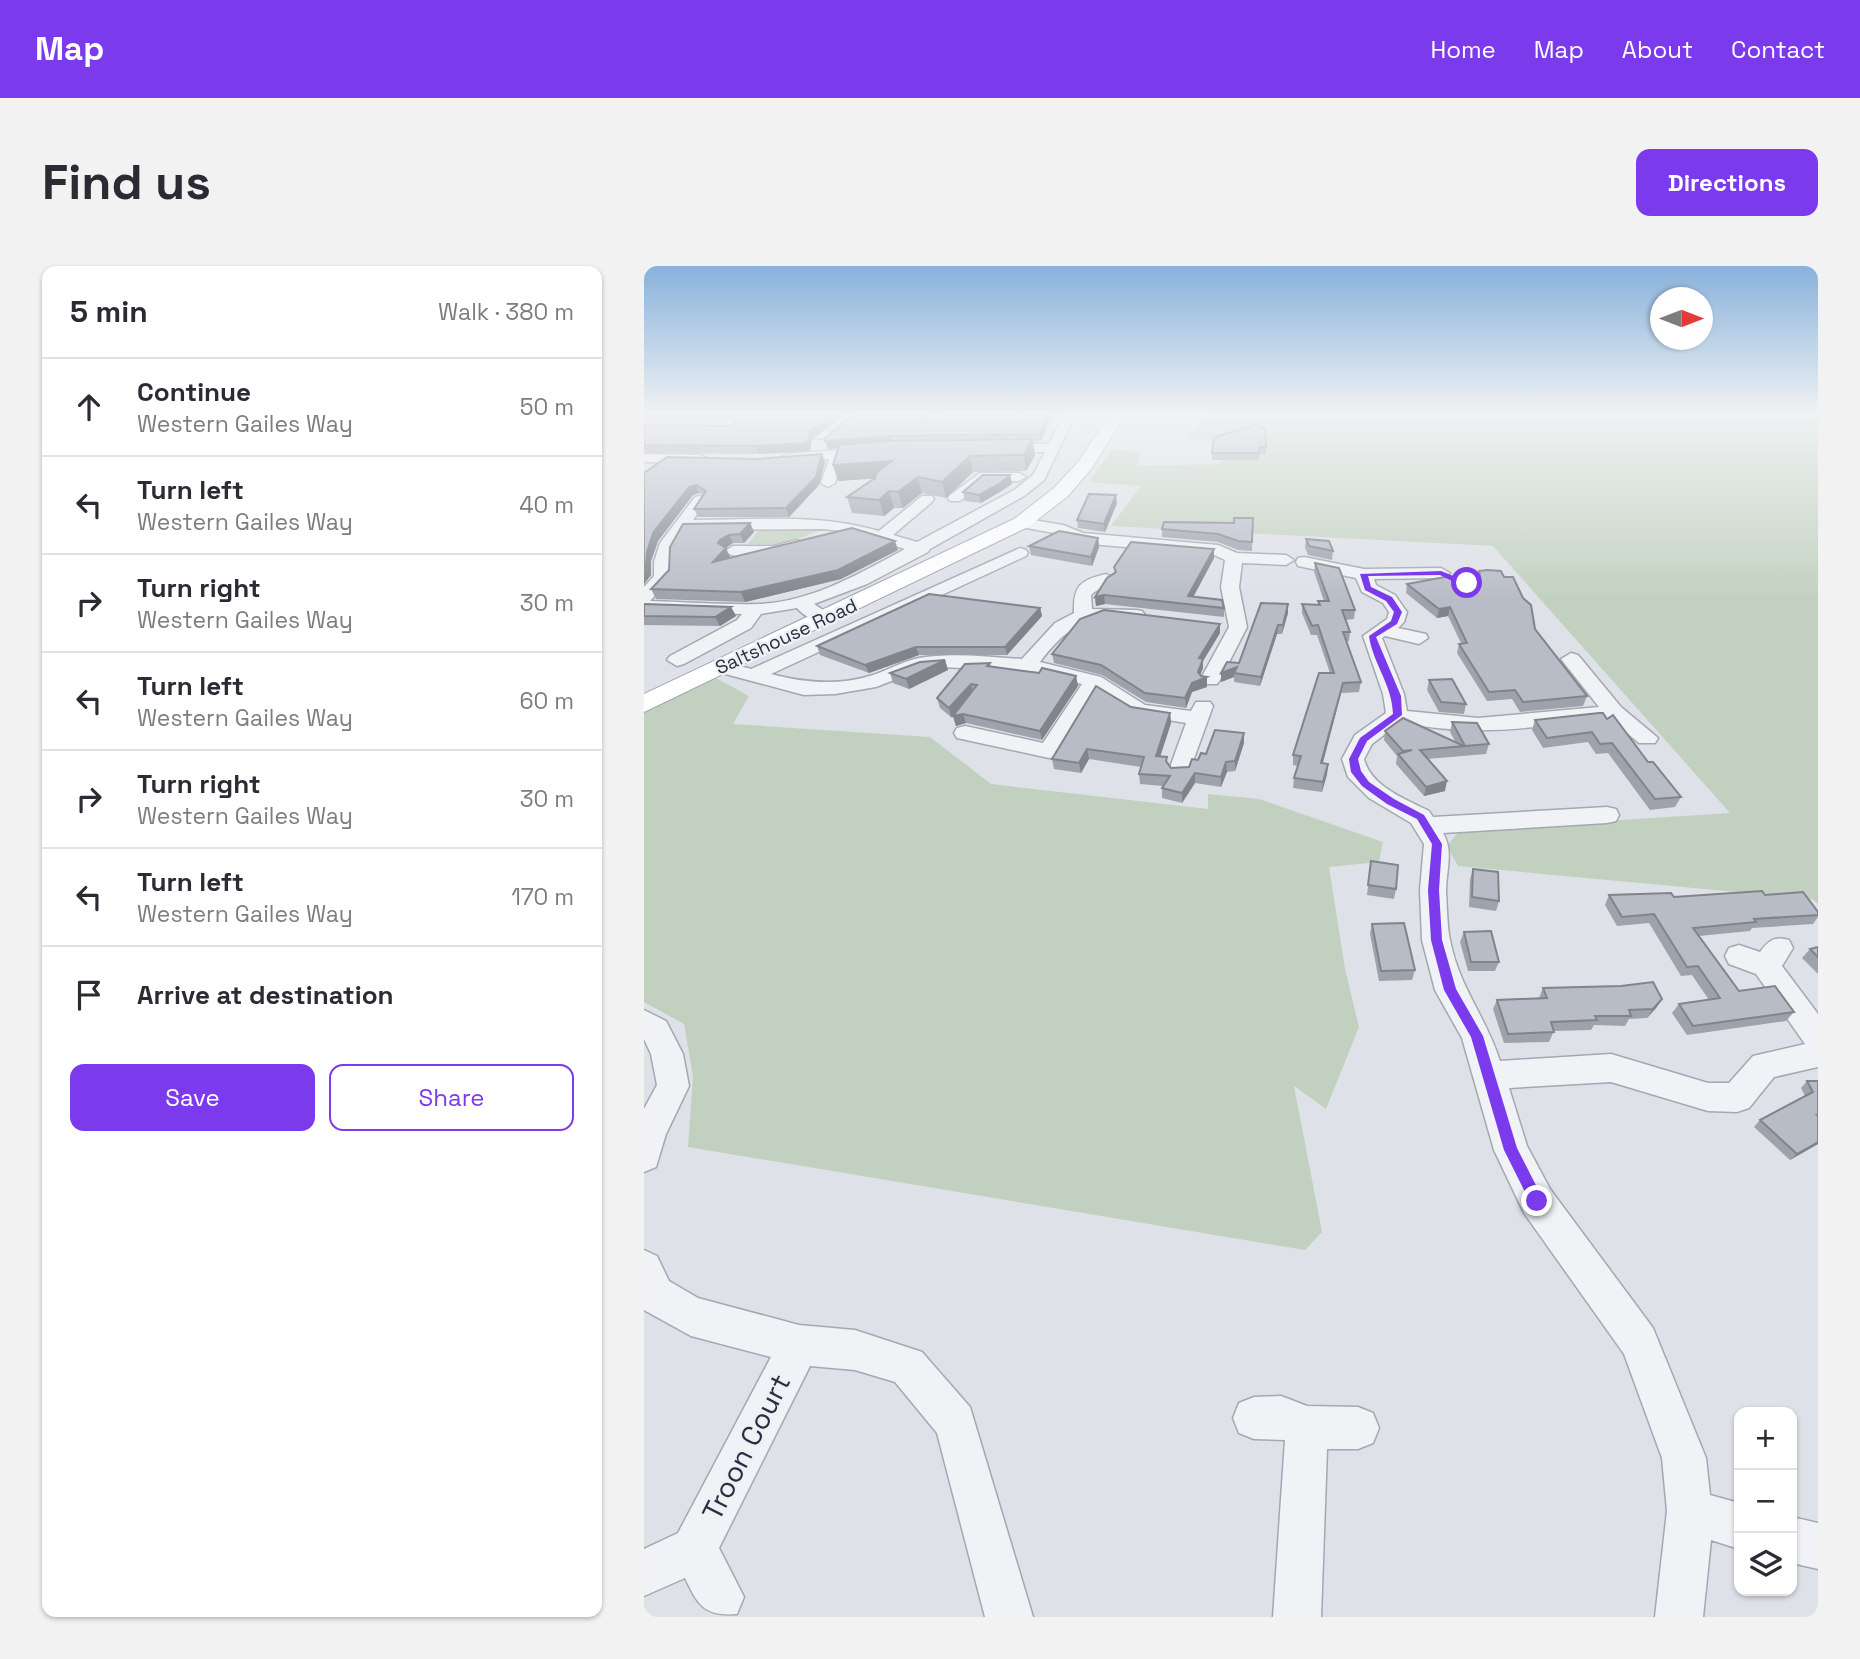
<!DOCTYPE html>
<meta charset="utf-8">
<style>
:root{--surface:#fff;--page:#f2f2f3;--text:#2b2b33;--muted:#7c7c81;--line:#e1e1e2;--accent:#7c3aed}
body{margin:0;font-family:"Space Grotesk",sans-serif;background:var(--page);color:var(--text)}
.controls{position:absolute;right:21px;bottom:21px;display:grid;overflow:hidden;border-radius:14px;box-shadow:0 2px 5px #0004}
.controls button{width:63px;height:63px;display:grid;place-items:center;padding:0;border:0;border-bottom:2px solid var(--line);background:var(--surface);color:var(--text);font:35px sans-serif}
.compass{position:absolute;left:1006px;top:21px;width:63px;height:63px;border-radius:50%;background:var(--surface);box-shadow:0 2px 5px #0004;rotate:90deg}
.stop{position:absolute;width:21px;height:21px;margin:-16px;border:5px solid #7c3aed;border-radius:50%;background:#fff}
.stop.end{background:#7c3aed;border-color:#fff;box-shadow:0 2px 7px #0008}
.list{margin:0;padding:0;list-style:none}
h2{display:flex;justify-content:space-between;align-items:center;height:91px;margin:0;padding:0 28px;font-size:30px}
h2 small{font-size:23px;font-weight:400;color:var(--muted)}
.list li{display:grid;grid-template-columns:46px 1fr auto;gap:21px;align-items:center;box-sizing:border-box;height:98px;padding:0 28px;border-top:2px solid var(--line)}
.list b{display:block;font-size:26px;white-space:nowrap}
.list p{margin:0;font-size:23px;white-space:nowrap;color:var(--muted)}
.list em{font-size:23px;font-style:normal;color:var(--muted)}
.actions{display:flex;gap:14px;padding:21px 28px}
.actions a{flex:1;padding:16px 0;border:2px solid var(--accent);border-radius:14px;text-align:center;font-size:24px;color:var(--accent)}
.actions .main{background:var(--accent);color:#fff}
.icon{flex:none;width:38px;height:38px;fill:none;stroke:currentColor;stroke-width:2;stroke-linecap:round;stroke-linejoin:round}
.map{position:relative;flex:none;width:1174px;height:1351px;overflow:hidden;border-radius:14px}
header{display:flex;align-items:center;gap:42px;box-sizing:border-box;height:98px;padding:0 35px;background:var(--accent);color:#fff}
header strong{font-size:33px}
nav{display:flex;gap:38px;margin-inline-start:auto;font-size:24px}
.intro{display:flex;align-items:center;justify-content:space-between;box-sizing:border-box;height:168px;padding:0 42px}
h1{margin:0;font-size:49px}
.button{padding:18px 32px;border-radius:14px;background:var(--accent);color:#fff;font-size:24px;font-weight:700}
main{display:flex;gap:42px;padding:0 42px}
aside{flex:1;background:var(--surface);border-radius:14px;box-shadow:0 2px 5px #0004}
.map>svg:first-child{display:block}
.green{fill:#c2d1bf}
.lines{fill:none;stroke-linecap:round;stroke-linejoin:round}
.minor-casing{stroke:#a3a8b1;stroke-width:3}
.major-casing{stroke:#9da4b3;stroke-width:2}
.minor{fill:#f0f2f6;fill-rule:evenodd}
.major{fill:#fff;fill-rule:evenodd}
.wall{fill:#9ea2ab}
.shaded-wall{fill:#81848b}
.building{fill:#b8bcc7;stroke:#81848b;stroke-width:2}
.route{fill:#7c3aed}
.labels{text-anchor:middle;stroke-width:5;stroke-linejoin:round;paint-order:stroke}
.far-street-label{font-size:19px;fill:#272e3e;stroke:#edf0f5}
.near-street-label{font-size:28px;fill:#272e3e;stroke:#edf0f5}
</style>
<header>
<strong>Map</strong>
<nav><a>Home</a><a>Map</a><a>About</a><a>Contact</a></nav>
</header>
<div class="intro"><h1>Find us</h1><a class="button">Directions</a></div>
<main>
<aside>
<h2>5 min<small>Walk · 380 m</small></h2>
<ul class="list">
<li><svg class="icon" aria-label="ahead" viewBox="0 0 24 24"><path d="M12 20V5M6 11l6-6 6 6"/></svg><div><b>Continue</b><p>Western Gailes Way</p></div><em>50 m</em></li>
<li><svg class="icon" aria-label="left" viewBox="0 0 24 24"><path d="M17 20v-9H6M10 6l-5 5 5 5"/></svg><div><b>Turn left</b><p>Western Gailes Way</p></div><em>40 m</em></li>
<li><svg class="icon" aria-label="right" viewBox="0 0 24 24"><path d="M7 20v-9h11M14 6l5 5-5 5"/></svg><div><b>Turn right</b><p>Western Gailes Way</p></div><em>30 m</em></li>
<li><svg class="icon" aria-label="left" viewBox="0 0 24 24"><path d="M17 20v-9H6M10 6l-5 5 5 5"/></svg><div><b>Turn left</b><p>Western Gailes Way</p></div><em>60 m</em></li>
<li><svg class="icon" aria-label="right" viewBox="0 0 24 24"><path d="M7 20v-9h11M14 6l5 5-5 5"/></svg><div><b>Turn right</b><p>Western Gailes Way</p></div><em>30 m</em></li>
<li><svg class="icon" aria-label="left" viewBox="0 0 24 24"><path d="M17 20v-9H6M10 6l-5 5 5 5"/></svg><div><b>Turn left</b><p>Western Gailes Way</p></div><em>170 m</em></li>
<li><svg class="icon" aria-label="arrive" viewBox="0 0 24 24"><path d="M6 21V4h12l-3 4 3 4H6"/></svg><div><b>Arrive at destination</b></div></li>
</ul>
<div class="actions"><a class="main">Save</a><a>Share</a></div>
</aside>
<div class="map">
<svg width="1174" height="1351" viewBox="0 0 1174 1351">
<rect width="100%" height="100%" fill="#dee1e7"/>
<g class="green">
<path d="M568 146H1174V638L1168 633 814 600 803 580 816 564 1086 547 849 280 467 260 497 220 445 216 468 183 497 187 493 200 577 198 580 179 542 172Z"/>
<path d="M115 263 173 264H177L141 278H104Z"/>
<path d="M72 412 105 430 89 458 286 471 347 518 564 543V528L615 533 739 576 735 596 685 601 701 703 715 761 682 843 650 820 678 966 661 984 44 881 49 811 40 758 0 736V445Z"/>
</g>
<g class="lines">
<defs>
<g id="minor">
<path d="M294 146H321L303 150 289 162H281V156Z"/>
<path d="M421 146H433L400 214 380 230 286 283 284 286 223 318 170 338 190 351 187 355C176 358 160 351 153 342L117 348 107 362 40 398 33 400 23 394 26 390 93 354 98 348 0 345V321L10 310V296L16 277 51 231 56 230 63 234 49 254C111 254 175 247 235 265L278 230H288L290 233 288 236 249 269 273 276 370 224 389 209 401 186 352 185 345 181 352 177 405 178ZM179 263 207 266 261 283C217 307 167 336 115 338 79 339 42 336 6 335L28 311V289L42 264Z"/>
<path d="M155 163 184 165 190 169 184 173 150 170V164Z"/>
<path d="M231 181 238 185 236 188 199 192 191 217 184 221 177 217 185 193 143 196 136 192 143 188Z"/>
<path d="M0 188 57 189 64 193 57 197 0 196Z"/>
<path d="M336 207H375L382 211 375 215H340L316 235H306L304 232 306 229Z"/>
<path d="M377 252 419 259 439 267 574 279 593 287 642 289 650 294 642 299 598 297 595 321 603 361 576 414 573 418H559L556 414 585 361 577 321 581 294 570 289 436 277 415 268 372 260 369 257Z"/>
<path d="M152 274 158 276 160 279 158 282C141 287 94 298 81 285L89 280H130Z"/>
<path d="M376 282 382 284 384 287 382 290 127 408C161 417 195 420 229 409 244 404 259 395 275 392 308 386 344 391 378 393L411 357 430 347C429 320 436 314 462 308L471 313C466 319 454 322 447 329L448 343 492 344 498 345 501 349 498 353C487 356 476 353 465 353 433 353 414 372 396 396L457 411 501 439 547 445 552 436H566L569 440 544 509H528L525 504 542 457 488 448 453 426 413 490 405 492 313 472 310 467 313 462 321 460 399 477 438 418 383 405 295 401 278 403 232 421 191 428 160 429 70 405 67 401 70 397 77 395 107 403Z"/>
<path d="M660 291 720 303 797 302 806 307 797 312 730 313 732 319 751 329 763 346 760 356 754 362 782 368 784 372 775 378 741 370 738 372 760 428 763 445 834 452 955 441 917 393 927 387 934 389 977 441 1014 472 1011 477H995L965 452C895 461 827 472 757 456L728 478 720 493C727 521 762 533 785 545L789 551 963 541 972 543 975 549 972 555 963 557 799 567C810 585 802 605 802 625 803 641 803 659 806 674 815 721 842 751 856 795L967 788 1064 817H1085L1109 790 1161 778 1112 708 1085 698 1081 690 1085 682 1095 679 1116 686C1125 674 1130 670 1145 674L1149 682 1138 700 1174 748V801L1130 811 1105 842 1093 846 1064 845 967 816 865 822 883 880 906 923 1009 1062 1062 1192 1066 1229 1095 1237V1283L1067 1274 1059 1351H1011L1023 1245 1018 1192 980 1088 880 947 850 884 818 772 791 724 778 674 776 624 780 578 767 557 725 532 704 511 698 493 711 469 742 447 739 428 719 370 743 353 745 346 739 337 718 326 712 312 654 300 652 296 654 292Z"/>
<path d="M814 311 829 313 832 317 825 325H813L805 316Z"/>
<path d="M0 744 22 755 39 788 45 820 22 868 12 901 0 906V843L13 819 7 788 0 773Z"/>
<path d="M0 984 13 990 25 1015 54 1032 155 1059 211 1064 278 1086 326 1141 389 1351H341L293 1167 251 1116 211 1104 166 1100 75 1282 100 1331 93 1348C59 1351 53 1337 41 1312L0 1330V1283L34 1267 127 1091 47 1070 0 1044Z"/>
<path d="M637 1130 663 1140 714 1141 729 1147 735 1162 729 1177 714 1183H683L677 1351H629L641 1174 610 1173 595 1167 589 1152 595 1137 610 1131Z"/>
<path d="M1148 1251 1174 1257V1303L1148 1297Z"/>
</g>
<path id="major" d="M467 146H483L448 202 424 230 384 261 0 446V428L370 253 410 222 435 195Z"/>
</defs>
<use href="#minor" class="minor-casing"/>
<use href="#major" class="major-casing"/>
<use href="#minor" class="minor"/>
<use href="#major" class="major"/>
</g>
<g class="wall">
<path d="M0 146H205L168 173 166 185 115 188 0 187V159L85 160 90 156 88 154H0Z"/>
<path d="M213 146H290L279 154V156H289L301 146H408L409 149 397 175 389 176 391 189 382 205 329 206 302 232 278 227 259 242H250L240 250 208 247 203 231 230 212 194 215V182L184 183 181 175Z"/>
<path d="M570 171 622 181V188H615V194H568Z"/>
<path d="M181 196 175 219 145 251H54L50 243 59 229 55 227 49 229 14 275 7 295V309L0 318V207Z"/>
<path d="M366 209 368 218 359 224 337 237 321 235 319 226Z"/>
<path d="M473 237 461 266 434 262 433 254Z"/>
<path d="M609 252 608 285 594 284 574 276 518 271V263L590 257Z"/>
<path d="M106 257 110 266 100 277H89L81 282 86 291 254 284 197 313 101 336 12 333 7 323 25 304 26 281Z"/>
<path d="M454 272 455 281 448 300 387 289 385 280Z"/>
<path d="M662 273 689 285 688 294 664 289 661 282Z"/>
<path d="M570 283V292L549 331 580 342V351L461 338 452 340 451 331 471 307 470 301Z"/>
<path d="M671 297 711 344 710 353 701 354 706 366 705 375 702 376 717 416 715 426 697 427 679 497 684 498 683 508 678 526 649 522 650 512 654 500 649 499V489L686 407 673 369H667L658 347V338L674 339V335H680L670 306Z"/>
<path d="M835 305 860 311 891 363 943 430 939 440 876 446 868 433 843 435 813 387 815 378 817 377 804 350 793 352 762 327 763 318 827 319 833 313Z"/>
<path d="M0 338 87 341 92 350 76 360 0 359Z"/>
<path d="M396 342 398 350 363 389H275L225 407 176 389 173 380Z"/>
<path d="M644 347 638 368H633L616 420 590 416V411L577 416Z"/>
<path d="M576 358V367L559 395V402L556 410 563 411V421L548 426 542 442 502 436 458 409 410 397 408 388Z"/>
<path d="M301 394 304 404 265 423 249 417 246 407Z"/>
<path d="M346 397 347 401 432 410 434 420 398 474 322 457 312 460 309 450 313 445 307 451 296 442 293 432Z"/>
<path d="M785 414 822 438 820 448 795 446 783 424Z"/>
<path d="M487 441 526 447 527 457 516 491H523V496L527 502 545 501 562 488 600 477 591 505 583 506 577 521 551 517 538 537 518 532V522L519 520 496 518 495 508 497 501 445 493 437 507 410 503 408 493Z"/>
<path d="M963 453 1037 531 1031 541 1006 544 964 487 952 488 944 476 899 482 888 464 891 454Z"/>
<path d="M808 456 845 478 842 488 783 493 801 525 780 530 752 498 753 490 740 474 741 465 811 475 806 466Z"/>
<path d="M727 595 752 623 750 633 723 629Z"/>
<path d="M829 603 855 635 852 645 825 641 826 613Z"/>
<path d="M965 629 1030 631 1121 629 1174 646V651L1169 658 1108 662 1106 665 1055 670 1095 725 1150 746 1142 755 1043 769 1028 747 1035 738 1065 734 1048 709 1037 710 1005 657 973 660 961 639Z"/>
<path d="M728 658 771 704 768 714 735 715 726 668Z"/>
<path d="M820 666 855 696 851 705H824L816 676Z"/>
<path d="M1174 681V708L1158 692 1166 683Z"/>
<path d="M899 722 1018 733 1012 742 1003 752 985 753 981 760 950 759 947 764 910 765 905 776 860 777 849 743 853 734 895 732Z"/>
<path d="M1163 815H1174V878L1146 894 1110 861 1116 854 1161 830 1157 822Z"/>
</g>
<g class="shaded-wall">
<path d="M192 146H205L168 173 166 185 115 188 112 180 166 165Z"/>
<path d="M278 146H290L279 154V164L277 156Z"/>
<path d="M405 146H408L409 149 397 175 396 168Z"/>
<path d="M247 170 249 177 184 183 181 175Z"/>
<path d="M388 173 391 189 382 205 380 189Z"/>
<path d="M178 188 181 196 175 219 145 251 142 242Z"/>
<path d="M326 190 329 206 302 232 298 216Z"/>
<path d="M248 195 253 211 194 215 189 199Z"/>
<path d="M366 209 368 218 359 224 337 237 335 229Z"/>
<path d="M274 211 278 227 259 242 254 226Z"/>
<path d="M52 219 55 227 49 229 14 275 7 295V309L0 318V303L3 286 9 267 45 221Z"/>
<path d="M245 225 250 242 240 250 235 234Z"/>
<path d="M472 229 473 237 461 266 460 258Z"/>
<path d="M106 257 110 266 100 277 96 268Z"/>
<path d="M85 269 89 277 80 283 82 282 86 291 69 296 76 274Z"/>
<path d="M454 272 455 281 448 300 447 291Z"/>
<path d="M251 275 254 284 197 313 101 336 97 326Z"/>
<path d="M570 283V292L545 339 544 330Z"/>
<path d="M460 329 461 338 452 340 451 331Z"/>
<path d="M644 338V347L638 368 639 359Z"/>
<path d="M87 341 92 350 76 360 71 351Z"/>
<path d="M806 341 804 350 793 352 795 343Z"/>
<path d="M396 342 398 350 363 389 361 381Z"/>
<path d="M576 358V367L559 395V402L554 414 563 411V421L548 426 542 442 541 432 554 406 555 392Z"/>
<path d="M634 359 633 368 616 420 617 411Z"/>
<path d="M272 381 275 389 225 407 221 399Z"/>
<path d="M301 394 304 404 265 423 262 413Z"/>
<path d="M593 401 590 407V411L577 416V407Z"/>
<path d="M432 410 434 420 398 474 396 465Z"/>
<path d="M699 417 697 427 676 507 677 497Z"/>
<path d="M327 418 329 427 307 451 305 442Z"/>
<path d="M526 447 527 457 513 500 512 490Z"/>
<path d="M319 448 322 457 312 460 309 450Z"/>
<path d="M600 467V477L591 505V495Z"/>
<path d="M443 483 445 493 437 507 435 497Z"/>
<path d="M582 496 583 506 577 521V511Z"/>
<path d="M684 498 683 508 678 526 679 516Z"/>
<path d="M551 507V517L538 537V527Z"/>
<path d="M803 515 801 525 780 530 782 521Z"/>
<path d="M1018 733 1012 742 1003 752 1009 743Z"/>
<path d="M1174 876V878L1146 894 1153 888Z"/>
</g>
<g class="building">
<path d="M0 146H192L166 165 163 177 112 180 0 179V159L85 160 93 154 85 147Z"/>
<path d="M213 146H278L277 156H289L301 146H405L396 168 247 170 181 175V172Z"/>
<path d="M612 159 621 163 622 181H615V187H568L570 171Z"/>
<path d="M388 173 380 189 326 190 298 216 274 211 254 226 245 225 235 234 203 231 231 212 233 206 248 195 189 199 195 179 245 175Z"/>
<path d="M178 188 172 211 142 242 50 243 62 225 52 219 45 221 9 267 3 286 2 300 0 303V207L23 191 112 193Z"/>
<path d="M339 209H366L358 216 335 229 319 226Z"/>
<path d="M445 228 472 229 460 258 433 254Z"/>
<path d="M590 252H609L608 276 594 275 574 268 518 263 520 256 590 257Z"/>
<path d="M106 257 96 268 85 269 76 274 74 277 82 282 69 296 208 262 251 275 194 304 97 326 7 323 25 304 26 281 39 258Z"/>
<path d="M415 265 454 272 447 291 385 280Z"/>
<path d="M662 273 685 275 689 285 665 280Z"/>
<path d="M487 276 570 283 544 330 578 334 580 342 460 329 451 331 463 312 472 306 470 301Z"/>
<path d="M671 297 695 302 711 344H698L706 366H699L717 416 699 417 677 497 684 498 679 516 650 512 657 490 649 489 675 407H690L674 359 668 360 658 338 676 339 674 335H685Z"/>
<path d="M843 304 857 305 860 311H869L879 332 887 339 891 363 943 430 879 436 871 424 845 426 815 378 823 377 806 341 795 343 763 318 806 310 815 319H827L836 310 835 305Z"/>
<path d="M285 328 396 342 361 381H272L221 399 173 380Z"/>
<path d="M617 337 644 338 639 359H634L617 411 590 407 593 401 577 407 583 396 595 397Z"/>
<path d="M0 338 87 341 71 351 0 350Z"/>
<path d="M460 344 576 358 555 392 559 393 554 406 557 410 563 411 548 417 541 432 501 427 457 399 408 388 436 353Z"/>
<path d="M301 394 262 413 246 407 276 396Z"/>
<path d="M346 397 343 400 395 407 398 402 432 410 396 465 319 448 309 450 333 419 327 418 305 442 293 432 321 398Z"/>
<path d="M808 413 822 438 797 436 785 414Z"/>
<path d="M452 420 487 441 526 447 512 490 523 491 522 495 527 502 545 501 548 493 554 494 557 487 562 488 571 464 600 467 591 495 582 496 577 511 551 507 538 527 518 522 526 510 495 508 500 491 443 483 435 497 408 493Z"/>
<path d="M955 447H959L963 453 969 449 1004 496H1009L1037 531 1011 533 968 477 956 478 948 466 903 472 891 454Z"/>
<path d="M759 452 820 480 776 484 803 515 782 521 754 488 768 484 759 485 741 465Z"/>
<path d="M808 456 833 457 845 478 821 480Z"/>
<path d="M727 595 754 599 752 623 724 619Z"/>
<path d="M829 603 854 606 855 635 828 631Z"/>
<path d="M1118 625 1121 629 1159 626 1174 646V649L1110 653 1112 656 1049 662 1095 725 1131 720 1150 746 1049 760 1035 738 1076 732 1054 700 1043 701 1010 648 978 651 965 629 1027 627 1030 631Z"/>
<path d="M760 657 771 704 737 705 728 658Z"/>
<path d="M847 665 855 696H827L820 666Z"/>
<path d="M1174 681V691L1166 683Z"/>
<path d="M1009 716 1018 733 1009 743 985 744 987 750H951L953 754 907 756 910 766 864 768 853 734 903 732 899 722 977 720Z"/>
<path d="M1163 815H1174V849H1173L1174 850V876L1153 888 1116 854 1169 826Z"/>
</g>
<linearGradient id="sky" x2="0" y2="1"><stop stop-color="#88b1db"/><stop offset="0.44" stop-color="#f0f2f4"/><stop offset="1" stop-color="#f0f2f4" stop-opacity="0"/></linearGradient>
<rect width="1174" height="335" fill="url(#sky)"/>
<path class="route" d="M797 305 827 317 814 318 796 309 724 310 727 321 748 331 758 346 753 358 732 371 757 430 758 449 723 475 714 493 717 505 725 516 750 533 780 549 798 578 795 624 798 674 812 723 839 770 873 882 900 935 893 942 888 940 860 884 827 771 800 724 787 674 784 624 788 578 773 553 743 538 718 520 707 506 705 493 716 472 749 448C748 418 729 398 725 370L747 355 750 346 742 335 721 324 716 308Z"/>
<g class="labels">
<g class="far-street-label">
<text transform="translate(142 370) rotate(-25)" y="7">Saltshouse Road</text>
</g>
<g class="near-street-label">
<text transform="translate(102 1181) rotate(-63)" y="10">Troon Court</text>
</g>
</g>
</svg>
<div class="controls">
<button>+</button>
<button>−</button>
<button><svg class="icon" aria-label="layers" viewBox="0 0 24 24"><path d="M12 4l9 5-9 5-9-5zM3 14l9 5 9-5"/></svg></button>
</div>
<svg class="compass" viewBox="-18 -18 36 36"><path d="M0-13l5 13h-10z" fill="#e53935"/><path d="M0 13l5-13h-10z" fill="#7c7c81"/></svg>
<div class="stop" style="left:823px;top:317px"></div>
<div class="stop end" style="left:893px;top:935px"></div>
</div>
</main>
